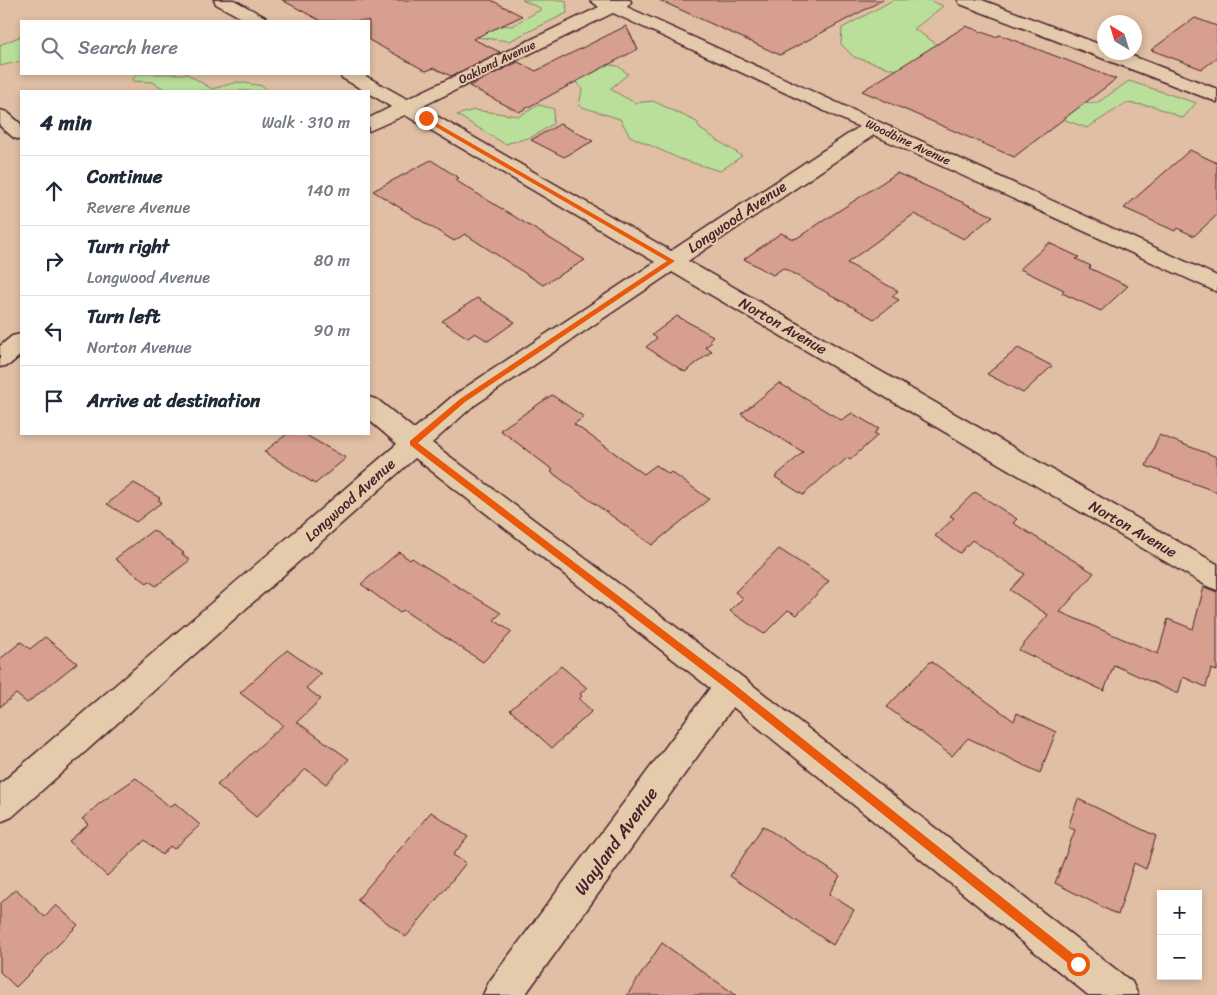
<!DOCTYPE html>
<meta charset="utf-8">
<style>
:root{--surface:#fff;--page:#f2f2f3;--text:#1f2937;--muted:#747a83;--line:#e0e1e3}
body{margin:0;font-family:Sriracha,sans-serif;background:var(--page);color:var(--text)}
.controls{position:absolute;right:15px;bottom:15px;display:grid;overflow:hidden;border-radius:0px;box-shadow:0 2px 8px #0003}
.controls button{width:45px;height:45px;display:grid;place-items:center;padding:0;border:0;border-bottom:1px solid var(--line);background:var(--surface);color:var(--text);font:25px sans-serif}
.compass{position:absolute;left:1097px;top:15px;width:45px;height:45px;border-radius:50%;background:var(--surface);box-shadow:0 2px 8px #0003;rotate:322deg}
.stop{position:absolute;width:15px;height:15px;margin:-11px;border:4px solid #ea580c;border-radius:50%;background:#fff}
.stop.end{background:#ea580c;border-color:#fff;box-shadow:0 1px 5px #0008}
.list{margin:0;padding:0;list-style:none}
h2{display:flex;justify-content:space-between;align-items:center;height:65px;margin:0;padding:0 20px;font-size:21px}
h2 small{font-size:16px;font-weight:400;color:var(--muted)}
.list li{display:grid;grid-template-columns:32px 1fr auto;gap:15px;align-items:center;box-sizing:border-box;height:70px;padding:0 20px;border-top:1px solid var(--line)}
.list b{display:block;font-size:19px;white-space:nowrap}
.list p{margin:0;font-size:16px;white-space:nowrap;color:var(--muted)}
.list em{font-size:16px;font-style:normal;color:var(--muted)}
.icon{flex:none;width:28px;height:28px;fill:none;stroke:currentColor;stroke-width:2;stroke-linecap:round;stroke-linejoin:round}
.map{position:relative;flex:none;width:1217px;height:995px;overflow:hidden}
.search{position:absolute;background:var(--surface);box-shadow:0 2px 8px #0003;left:20px;top:20px;width:350px;height:55px;display:flex;align-items:center;gap:12px;box-sizing:border-box;padding:0 18px;border-radius:0px;color:var(--muted);font-size:19px}
.panel{position:absolute;background:var(--surface);box-shadow:0 2px 8px #0003;left:20px;top:90px;width:350px;height:345px;border-radius:0px}
.map>svg:first-child{display:block}
.green{fill:#badf9a;stroke:#827f62}
.building{fill:#d69f90;stroke:#4a1f2b}
.lines{fill:none;stroke-linecap:round;stroke-linejoin:round}
.street-casing{stroke:#4a1f2b;stroke-width:3}
.street{fill:#e3cbab;fill-rule:evenodd}
.route{fill:#ea580c}
.labels{text-anchor:middle;stroke-width:4;stroke-linejoin:round;paint-order:stroke}
.far-street-label{font-size:12px;fill:#4a1f2b;stroke:#e3cbab}
.street-label{font-size:15px;fill:#4a1f2b;stroke:#e3cbab}
.near-street-label{font-size:18px;fill:#4a1f2b;stroke:#e3cbab}
</style>
<div class="map">
<svg width="1217" height="995" viewBox="0 0 1217 995">
<rect width="100%" height="100%" fill="#e0bfa4"/>
<filter id="ink" filterUnits="userSpaceOnUse"><feTurbulence type="fractalNoise" baseFrequency=".02" numOctaves="2"/><feDisplacementMap in="SourceGraphic" scale="10" xChannelSelector="R" yChannelSelector="G"/><feConvolveMatrix kernelMatrix="1 2 1 2 8 2 1 2 1" color-interpolation-filters="sRGB"/></filter>
<g filter="url(#ink)">
<g class="green">
<path d="M522 0H563L566 1 567 13 509 41 475 37 495 25 512 26 542 9Z"/>
<path d="M893 0H929L943 6 914 29 953 55 1079 102 1097 103 1129 81 1196 103 1183 118 1153 106 1126 103 1087 128 1002 96 938 83 854 57 841 44 842 28Z"/>
<path d="M21 36V61L0 66V45Z"/>
<path d="M600 64 618 66 628 74 610 89 635 103 653 101 697 122 700 129 742 156 720 171 680 159 630 136 620 119 579 106 582 89 572 77Z"/>
<path d="M136 74H187L212 89 238 82 263 86 266 91H163L164 89 153 82 132 81Z"/>
<path d="M539 105 554 109 553 124 532 137 505 144 457 115 474 110 519 116Z"/>
</g>
<g class="building">
<path d="M282 0H491L522 16 473 39 500 52 451 76 434 68 426 71 369 40V21H321Z"/>
<path d="M659 0H883L780 55Z"/>
<path d="M1195 18 1217 26V58L1202 69 1151 50Z"/>
<path d="M626 26 638 49 519 112 469 86 518 62 536 71Z"/>
<path d="M966 26 995 37 1000 35 1116 79 1014 157 862 91Z"/>
<path d="M560 124 593 141 564 157 531 140Z"/>
<path d="M1190 150 1217 163V215L1194 236 1177 228 1175 231 1124 208Z"/>
<path d="M431 160 459 178 455 180 585 260 543 285 465 234 454 241 373 191Z"/>
<path d="M897 173 993 216 964 239 914 214 847 263 898 291 892 296 899 300 874 319 783 268 773 275 744 259 781 233 793 239 797 238Z"/>
<path d="M1049 243 1079 257 1076 259 1091 266 1089 268 1128 286 1101 311 1062 293 1064 290 1020 269Z"/>
<path d="M477 298 515 322 488 341 475 333 468 338 442 321Z"/>
<path d="M677 316 713 336 709 340 712 342 705 347 712 351 685 372 646 347 657 338 652 335Z"/>
<path d="M1018 348 1052 366 1023 393 987 374Z"/>
<path d="M779 383 841 420 852 413 879 429 874 433 878 435 850 460 847 458 836 468 834 467 803 495 775 477 803 452 741 414Z"/>
<path d="M552 395 584 417 574 424 644 474 656 465 669 474 671 472 709 499 652 545 551 472 553 470 500 430Z"/>
<path d="M287 434H304L346 458 315 484 264 452Z"/>
<path d="M1159 435 1217 457V492L1146 466Z"/>
<path d="M134 483 160 498 158 500 162 502 136 522 107 504Z"/>
<path d="M975 492 1017 519 1013 523 1094 573 1060 612 1158 654 1168 619 1193 629 1204 587 1217 592V671L1211 669 1206 687 1183 677 1178 694 1114 665 1104 691 1019 650 1048 615 1010 590 1025 574 972 540 960 553 935 536 954 518 950 516Z"/>
<path d="M153 530 184 553 182 554 190 560 156 586 149 581 147 583 115 559Z"/>
<path d="M779 549 829 581 797 615 788 610 764 634 730 611 743 598 735 592Z"/>
<path d="M399 552 410 560 412 558 421 564 501 613 494 620 512 632 483 662 403 610 400 613 361 584Z"/>
<path d="M45 637 77 663 27 703 16 694 0 707V659L21 642 30 649Z"/>
<path d="M287 650 321 674 306 688 321 699 297 722 349 759 326 784 306 769 256 817 217 785 283 725 240 693Z"/>
<path d="M931 661 1014 721 1017 713 1056 732 1040 773 968 738 952 756 887 707Z"/>
<path d="M561 666 587 688 580 694 582 696 579 699 592 711 552 748 510 710Z"/>
<path d="M136 778 170 807 175 803 200 825 174 849 170 846 162 855 145 840 107 876 69 841 89 824 82 819 100 803Z"/>
<path d="M1078 799 1156 836 1146 869 1134 863 1118 915 1055 883 1075 830 1068 827Z"/>
<path d="M431 812 468 837 453 855 466 863 406 937 357 900Z"/>
<path d="M763 826 840 876 829 894 854 910 833 945 730 876Z"/>
<path d="M16 889 45 917 56 905 78 925 16 987 0 972V904Z"/>
<path d="M662 943 736 995H627Z"/>
</g>
<g class="lines">
<defs>
<g id="street">
<path d="M214 0H234L265 17 268 21H247L216 4Z"/>
<path d="M590 0H630L631 2 627 7 1217 276V292L874 135 688 261 1217 564V590L1207 586 672 272 472 407 432 443 741 676 1132 982 1138 995H1088L733 707 525 995H483L489 982 710 688 415 458 12 817 0 822V784L397 444 369 420V397L378 400 414 429 454 395 655 262 405 115 369 131V118L391 107 369 93V91H365L342 78 340 74H362L407 99 599 7ZM613 13 859 127 671 251 421 107Z"/>
<path d="M958 0H982L1104 46V52H1122L1217 89V102L960 4Z"/>
<path d="M0 110 7 112 21 124V140L14 138 0 126Z"/>
<path d="M21 334V355L9 365 0 367V346L12 336Z"/>
</g>
</defs>
<use href="#street" class="street-casing"/>
<use href="#street" class="street"/>
</g>
</g>
<path class="route" d="M426 117 675 261 465 402 418 443 734 684 1082 961 1083 964 1082 968 1078 970 1074 968 727 689 410 445V441L460 399 667 261 424 120Z"/>
<g class="labels">
<g class="far-street-label">
<text transform="translate(497 62) rotate(-26)" y="4">Oakland Avenue</text>
<text transform="translate(908 142) rotate(25)" y="4">Woodbine Avenue</text>
</g>
<g class="street-label">
<text transform="translate(737 217) rotate(-34)" y="5">Longwood Avenue</text>
<text transform="translate(783 326) rotate(30)" y="5">Norton Avenue</text>
<text transform="translate(350 500) rotate(-42)" y="5">Longwood Avenue</text>
<text transform="translate(1133 529) rotate(30)" y="5">Norton Avenue</text>
</g>
<g class="near-street-label">
<text transform="translate(616 841) rotate(-54)" y="6">Wayland Avenue</text>
</g>
</g>
</svg>
<div class="controls">
<button>+</button>
<button>−</button>
</div>
<svg class="compass" viewBox="-18 -18 36 36"><path d="M0-13l5 13h-10z" fill="#e53935"/><path d="M0 13l5-13h-10z" fill="#747a83"/></svg>
<div class="stop" style="left:1078px;top:964px"></div>
<div class="stop end" style="left:426px;top:118px"></div>
<div class="search"><svg class="icon" aria-label="search" viewBox="0 0 24 24"><circle cx="10" cy="10" r="6"/><path d="M15 15l6 6"/></svg>Search here</div>
<section class="panel">
<h2>4 min<small>Walk · 310 m</small></h2>
<ul class="list">
<li><svg class="icon" aria-label="ahead" viewBox="0 0 24 24"><path d="M12 20V5M6 11l6-6 6 6"/></svg><div><b>Continue</b><p>Revere Avenue</p></div><em>140 m</em></li>
<li><svg class="icon" aria-label="right" viewBox="0 0 24 24"><path d="M7 20v-9h11M14 6l5 5-5 5"/></svg><div><b>Turn right</b><p>Longwood Avenue</p></div><em>80 m</em></li>
<li><svg class="icon" aria-label="left" viewBox="0 0 24 24"><path d="M17 20v-9H6M10 6l-5 5 5 5"/></svg><div><b>Turn left</b><p>Norton Avenue</p></div><em>90 m</em></li>
<li><svg class="icon" aria-label="arrive" viewBox="0 0 24 24"><path d="M6 21V4h12l-3 4 3 4H6"/></svg><div><b>Arrive at destination</b></div></li>
</ul>
</section>
</div>
